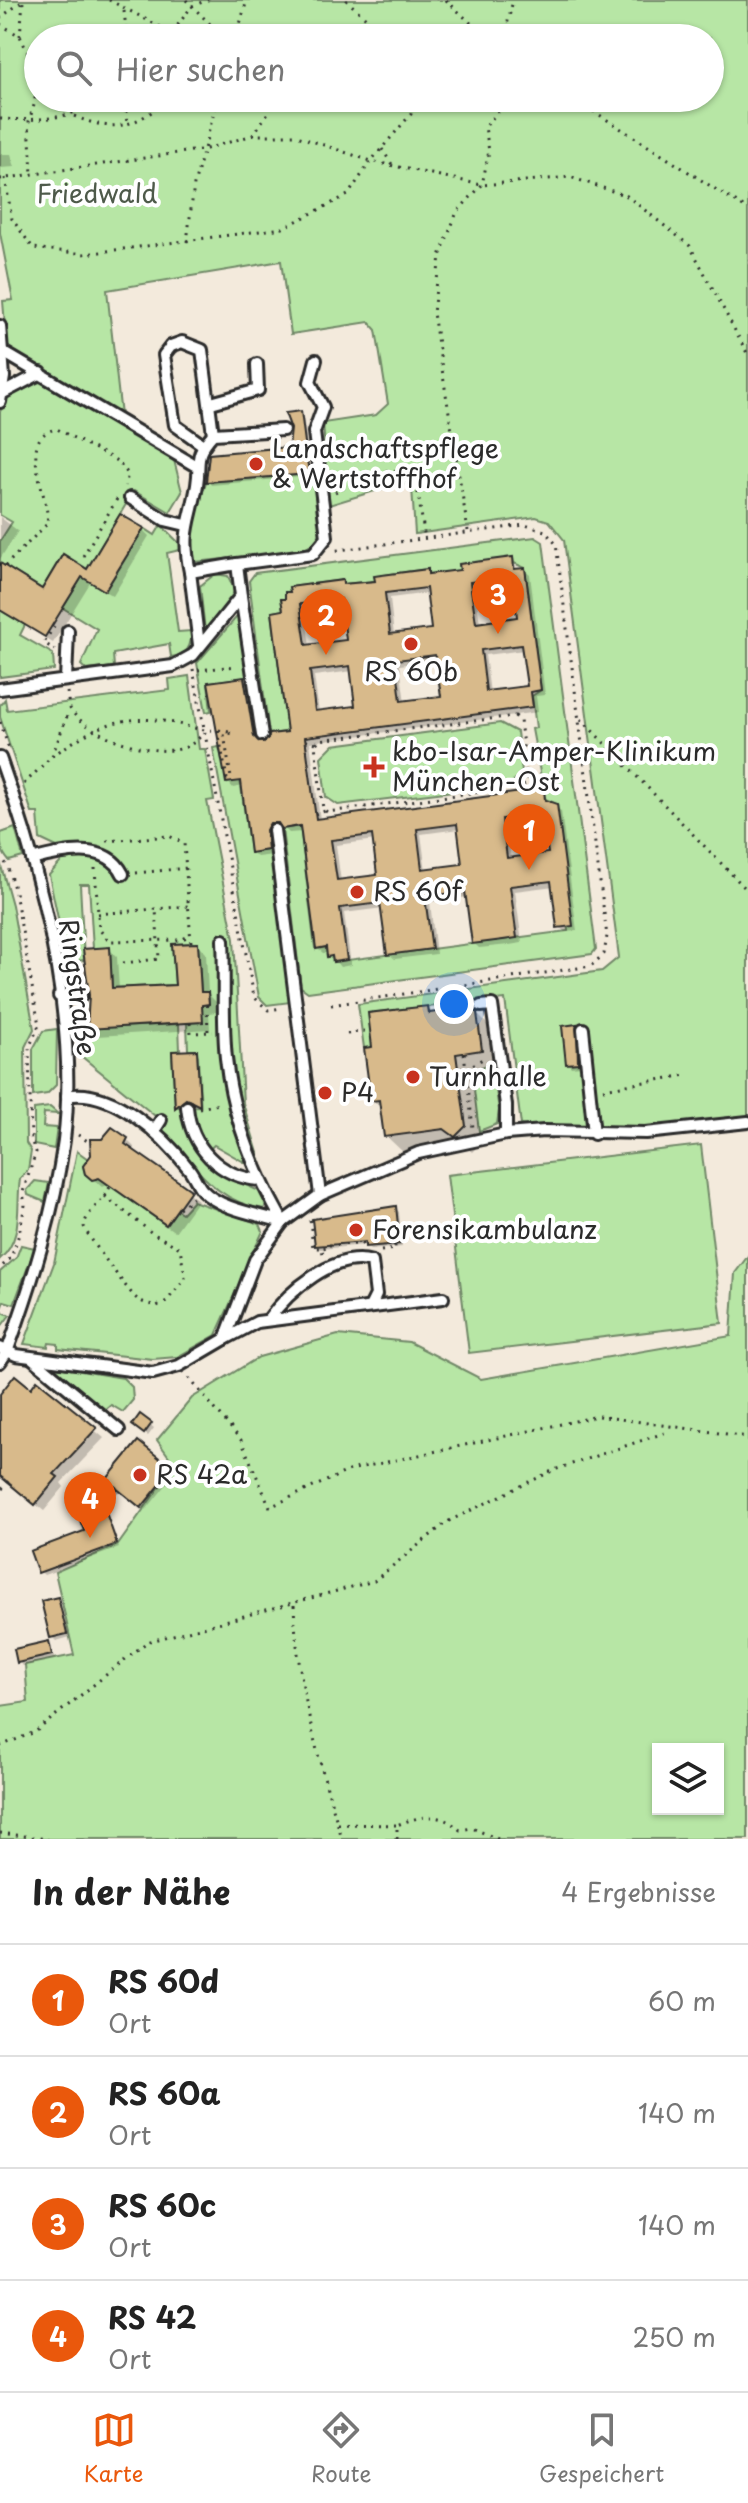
<!DOCTYPE html>
<html lang="de">
<meta charset="utf-8">
<style>
:root{--surface:#fff;--page:#f2f2f2;--text:#222;--muted:#767676;--line:#e0e0e0;--accent:#ea580c}
body{margin:0;font-family:"Playpen Sans",sans-serif;background:var(--page);color:var(--text)}
.controls{position:absolute;right:24px;bottom:24px;display:grid;overflow:hidden;border-radius:0px;box-shadow:0 2px 6px #0004}
.controls button{width:72px;height:72px;display:grid;place-items:center;padding:0;border:0;border-bottom:2px solid var(--line);background:var(--surface);color:var(--text);font:40px sans-serif}
.you{position:absolute;left:454px;top:1004px;width:28px;height:28px;margin:-20px;border:6px solid #fff;border-radius:50%;background:#1a73e8;box-shadow:0 0 0 12px #1a73e833}
.badge{display:grid;place-items:center;width:52px;height:52px;border-radius:50%;background:var(--accent);color:#fff;font-size:26px;font-weight:700}
.pin{position:absolute;translate:-50% -66px;filter:drop-shadow(0 2px 4px #0008)}
.pin::after{content:'';position:absolute;top:42px;width:28px;height:24px;background:inherit;clip-path:polygon(0 0,100% 0,50% 100%)}
.list{margin:0;padding:0;list-style:none}
h2{display:flex;justify-content:space-between;align-items:center;height:104px;margin:0;padding:0 32px;font-size:34px}
h2 small{font-size:26px;font-weight:400;color:var(--muted)}
.list li{display:grid;grid-template-columns:52px 1fr auto;gap:24px;align-items:center;box-sizing:border-box;height:112px;padding:0 32px;border-top:2px solid var(--line)}
.list b{display:block;font-size:30px;white-space:nowrap}
.list p{margin:0;font-size:26px;white-space:nowrap;color:var(--muted)}
.list em{font-size:26px;font-style:normal;color:var(--muted)}
.icon{flex:none;width:44px;height:44px;fill:none;stroke:currentColor;stroke-width:2;stroke-linecap:round;stroke-linejoin:round}
.map{position:relative;flex:none;width:748px;height:1839px;overflow:hidden}
.search{position:absolute;background:var(--surface);box-shadow:0 2px 6px #0004;left:24px;right:24px;top:24px;height:88px;display:flex;align-items:center;gap:20px;box-sizing:border-box;padding:0 28px;border-radius:44px;color:var(--muted);font-size:30px}
.sheet{height:552px;background:var(--surface)}
nav{display:flex;justify-content:space-around;align-items:center;box-sizing:border-box;height:112px;border-top:2px solid var(--line);background:var(--surface);font-size:22px;color:var(--muted)}
nav a{display:grid;justify-items:center;gap:4px}
nav .on{color:var(--accent)}
.map>svg:first-child{display:block}
.green{fill:#b7e6a5;stroke:#718868;stroke-width:2;fill-rule:evenodd}
.shadow{fill:#0003;fill-rule:evenodd}
.building{fill:#d8ba8b;stroke:#2b2b2b;stroke-width:2;fill-rule:evenodd}
.lines{fill:none;stroke-linecap:round;stroke-linejoin:round}
.lane-casing{stroke:#2b2b2b;stroke-width:16}
.path{stroke:#2b2b2b;stroke-width:3;stroke-dasharray:2 6;stroke-linecap:butt}
.lane{stroke:#fff;stroke-width:10}
.poi-dot{fill:#c8321e;stroke:#fff;stroke-width:3}
.labels{text-anchor:middle;stroke-width:8;stroke-linejoin:round;paint-order:stroke}
.park-label{font-size:26px;fill:#4e5a4a;stroke:#fff}
.poi-label{font-size:26px;fill:#2b2b2b;stroke:#fff;text-anchor:start}
.street-label{font-size:26px;fill:#2b2b2b;stroke:#fff}
</style>
<div class="map">
<svg width="748" height="1839" viewBox="0 0 748 1839">
<rect width="100%" height="100%" fill="#f3eadc"/>
<filter id="ink" filterUnits="userSpaceOnUse"><feTurbulence type="fractalNoise" baseFrequency=".0125" numOctaves="2"/><feDisplacementMap in="SourceGraphic" scale="16" xChannelSelector="R" yChannelSelector="G"/><feConvolveMatrix kernelMatrix="1 2 1 2 8 2 1 2 1" color-interpolation-filters="sRGB"/></filter>
<g filter="url(#ink)">
<g class="green">
<path d="M0 0H748V1117L637 1129 521 1125 505 999 369 1013 372 1047 364 1048 358 1004 602 971 619 957 564 540 549 521 536 517 415 534 412 487 401 483 329 505 323 423 376 415 388 404 376 330 369 322 291 334 281 261 107 290 121 416 7 349 3 301 13 300 0 233ZM38 38H710V98H38Z"/>
<path d="M44 380 174 460 182 492 170 512 134 491 87 569 63 554 42 589 0 563V541L12 522 0 515V412L5 398Z"/>
<path d="M315 473 322 528 318 539 303 551 195 562 191 530 206 482Z"/>
<path d="M161 525 180 544V550L167 553 178 632 191 631C192 647 187 655 171 657L169 644 113 654 114 667 86 670 81 665 97 629 63 608 82 577 106 590 144 528 155 535Z"/>
<path d="M535 537 543 542 596 949 592 954 308 992 301 987 282 829 300 826 315 948 326 947 327 956H332L333 962 568 931 557 804 545 799 532 729 536 728 532 696 541 690 525 568 514 563 513 558 459 564 460 571 428 574 427 569 375 576V581L343 584 342 580 290 587V592H285V599H282L283 610 272 612 287 732 269 734 249 581 255 573Z"/>
<path d="M215 574 228 576 235 591 205 631 200 586Z"/>
<path d="M0 610 25 625 20 635 53 654 54 670 0 677Z"/>
<path d="M240 613 248 677 208 682 211 711 206 712 197 663Z"/>
<path d="M189 676 199 749H205L214 800 207 801 234 939 243 1103 261 1163 251 1166 214 1145 201 1157 222 1174 259 1191 266 1204 264 1209C214 1202 195 1164 161 1132L165 1124 81 1056 80 1029 179 1024 180 1051 172 1052 175 1107 200 1106 197 1050H188L187 1023 202 1005 209 1004 208 992H201L198 943 172 944 175 985 112 988 110 948H93L89 884H80L84 960 67 962 49 875 61 862 59 848 40 839 38 813H32L0 717V705L5 699 7 710 170 690 169 679Z"/>
<path d="M500 723 517 732 522 772 511 784 338 805 326 797 321 757 333 745Z"/>
<path d="M219 747 228 783 233 780 236 749 250 852 270 850 291 1002 267 1005 259 997 213 748Z"/>
<path d="M15 828 23 857 9 861C1 852 0 844 1 833Z"/>
<path d="M0 862 12 905 34 1029 25 1047 26 1143 31 1151 28 1170 20 1179C16 1205 24 1239 0 1259Z"/>
<path d="M57 1029 56 1085 47 1094 33 1096V1049L43 1031Z"/>
<path d="M492 1062 499 1110 497 1124 479 1131 472 1072Z"/>
<path d="M50 1107 58 1114 44 1113 43 1127 57 1128 54 1149 34 1145V1109Z"/>
<path d="M701 1145 722 1323 469 1353 447 1175Z"/>
<path d="M77 1151 88 1159 83 1166 85 1174 92 1180 99 1178 166 1225 177 1210 182 1213 193 1201 260 1224 263 1231 216 1335 177 1357 153 1359 58 1349V1344L49 1343 48 1347 24 1344 54 1263Z"/>
<path d="M35 1181 49 1183 45 1202 28 1195 27 1190Z"/>
<path d="M21 1245 35 1248 14 1304 4 1301 0 1311 10 1315 0 1328V1272L16 1258Z"/>
<path d="M748 1256V1839H0V1706L28 1702 25 1665 74 1655 55 1572 118 1545 175 1465 157 1440 192 1398 259 1357 338 1335 409 1342 481 1379 731 1336 735 1273ZM658 1749H718V1809H658Z"/>
<path d="M51 1366 123 1378 132 1387 133 1400 123 1412 111 1405 105 1410Z"/>
</g>
<g class="shadow">
<path d="M0 154H11L15 167 0 168Z"/>
<path d="M300 413 303 416 311 476 211 485 208 481 291 449Z"/>
<path d="M0 517 18 531 0 559Z"/>
<path d="M142 529 149 536 113 596 90 583 53 643 0 611V565L43 591 88 572Z"/>
<path d="M512 559 518 571 524 570 530 575 545 695 536 696 538 712 310 742 320 820 543 791 549 803 561 811 577 931 565 932 559 927 554 886 515 891 522 943 509 945 479 948 474 943 468 897 430 902 436 954 395 959 389 954 383 908 344 913 351 965 340 967 329 953H323L317 948 302 832 289 833 283 827 273 829V855L257 857 252 852 243 786 233 788 228 782 244 679 249 685 253 718 261 744H268L290 734 285 612 342 582 346 586 377 582 427 571 432 576ZM514 581 519 619 480 624 475 587ZM429 593 434 630 394 636 390 598ZM343 604 348 642 310 647 305 609ZM524 650 529 688 490 693 485 655ZM438 660 443 698 405 703 400 665ZM353 671 358 708 319 713 314 676ZM545 818 550 855 511 860 506 823ZM459 829 464 866 426 871 421 834ZM375 840 379 876 341 882 336 845Z"/>
<path d="M198 945 206 953 208 994 216 1002V1012L209 1013 210 1029 97 1036 90 1028 109 949 117 957 119 990 177 986Z"/>
<path d="M427 1008 434 1015 472 1009 489 1026 497 1066 472 1070 481 1143 472 1152 462 1144 403 1152 386 1136 383 1110 373 1100 375 1049Z"/>
<path d="M576 1026 580 1030 581 1066 571 1067 568 1063Z"/>
<path d="M196 1052 199 1055 202 1108 191 1101 180 1110 174 1053Z"/>
<path d="M127 1140 135 1148 133 1152 198 1200 175 1232 109 1185 102 1187 86 1173 103 1141Z"/>
<path d="M395 1208 399 1212 402 1247 371 1250 366 1245 320 1249 316 1245Z"/>
<path d="M37 1383 104 1438 61 1483 64 1487 44 1511 0 1476V1397L31 1390Z"/>
<path d="M140 1417 154 1428 148 1436 138 1428Z"/>
<path d="M139 1444 175 1474 146 1510 120 1490 105 1508 119 1548 44 1575 40 1571 86 1532 76 1503 119 1488Z"/>
<path d="M58 1599 70 1637 56 1641 52 1637Z"/>
<path d="M48 1643 55 1659 23 1666 19 1662Z"/>
</g>
<g class="building">
<path d="M301 411 309 474 206 482 209 454 289 447 291 429 285 413Z"/>
<path d="M120 514 144 528 105 591 82 577 45 637 0 610V563L42 589 63 554 87 569Z"/>
<path d="M513 557 514 569 525 568 541 690 531 692 533 707 305 737 316 819 544 789 545 800 557 804 573 926 557 928 551 881 510 886 517 938 503 940 472 944 465 891 425 897 432 949 387 955 380 903 340 908 347 960 333 962 332 956 327 957 326 947 316 949 300 826 282 829 278 823H270L266 830 268 850 250 853 241 781 226 783 208 682 244 677 254 737 264 743 270 734 287 732 272 612 283 610 281 599H285V592H290L289 587 343 580V584L375 581 374 576 428 569V574L460 570 459 564ZM512 576 517 617 476 623 470 582ZM426 588 431 629 390 634 385 593ZM341 599 346 640 306 645 300 604ZM521 645 527 686 486 691 481 650ZM435 655 441 696 401 701 396 660ZM350 666 355 706 315 711 310 671ZM542 813 548 853 507 858 502 819ZM457 824 462 864 422 869 417 829ZM372 835 377 875 337 880 331 840Z"/>
<path d="M198 943 201 992H208L209 1004 202 1005 203 1022 87 1029 89 995 83 949 110 947 112 988 175 985 172 944Z"/>
<path d="M428 1006 429 1013 473 1007 477 1013 482 1050 456 1054 466 1126 455 1137 444 1129 384 1137 379 1100 371 1101 364 1048 372 1047 368 1013Z"/>
<path d="M577 1024 578 1063 566 1064 562 1026Z"/>
<path d="M197 1050 200 1106 186 1099 175 1108 172 1051Z"/>
<path d="M112 1127 128 1138 125 1144 191 1190 166 1225 99 1178 92 1180 85 1174 83 1166 91 1155 90 1139H102Z"/>
<path d="M396 1206 400 1244 365 1247V1242L315 1246 312 1219Z"/>
<path d="M15 1375 31 1388 37 1380 97 1428 54 1474 58 1477 35 1505 0 1476V1394Z"/>
<path d="M140 1414 152 1423 144 1434 132 1425Z"/>
<path d="M138 1441 173 1469 141 1508 116 1488 103 1504 117 1544 38 1573 30 1551 84 1531 73 1502 116 1487 106 1480Z"/>
<path d="M58 1597 67 1634 50 1638 41 1601Z"/>
<path d="M49 1641 52 1655 17 1663 14 1649Z"/>
</g>
<g class="lines">
<defs>
<g id="lane">
<path d="M0 326 4 377 0 402"/>
<path d="M3 352 196 466"/>
<path d="M3 393 41 373"/>
<path d="M211 403 258 390 257 364"/>
<path d="M203 445 175 425 164 355 171 346 182 342 202 350 213 434"/>
<path d="M130 498 165 520 186 525"/>
<path d="M237 564 313 554 327 537 314 432 323 407 310 382 316 360"/>
<path d="M190 572C181 531 191 522 197 485 201 460 193 456 213 434L283 430"/>
<path d="M241 596 262 735"/>
<path d="M66 680 68 631"/>
<path d="M0 689 173 666 193 655 241 596 237 564 190 572 199 645"/>
<path d="M0 758C41 873 79 1017 64 1140 54 1214 32 1283 7 1352L0 1362"/>
<path d="M274 830 320 1195"/>
<path d="M32 860C61 852 107 841 123 874"/>
<path d="M223 940C225 978 222 1022 226 1058 232 1115 255 1173 283 1222"/>
<path d="M59 996H81"/>
<path d="M481 1006 492 1005 506 1105V1134"/>
<path d="M583 1029 594 1134"/>
<path d="M67 1096C112 1087 163 1135 189 1169 194 1175 197 1184 202 1190 221 1210 258 1214 283 1222"/>
<path d="M187 1107C191 1147 219 1177 260 1180"/>
<path d="M154 1131 161 1120"/>
<path d="M268 1320C288 1292 334 1251 372 1262L376 1295 370 1307"/>
<path d="M225 1339 257 1322 443 1298"/>
<path d="M0 1348 16 1355 153 1373 179 1366 225 1339 255 1260 283 1222 320 1195 418 1153 506 1134 544 1131 646 1133 748 1122"/>
<path d="M32 1358 119 1430"/>
</g>
</defs>
<use href="#lane" class="lane-casing"/>
<g class="path">
<path d="M109 0 172 33V38"/>
<path d="M186 0 224 38"/>
<path d="M346 0 388 38"/>
<path d="M446 0 487 38"/>
<path d="M124 11 127 38"/>
<path d="M0 18 24 0"/>
<path d="M0 24 20 36 35 68V102L29 121 32 175"/>
<path d="M20 36 23 2"/>
<path d="M168 38 192 6 208 0"/>
<path d="M236 38 247 0"/>
<path d="M342 38 370 25"/>
<path d="M504 38 513 0"/>
<path d="M573 98 748 210"/>
<path d="M125 103 127 124"/>
<path d="M74 116C119 135 135 125 171 98"/>
<path d="M0 119C43 121 69 119 107 98"/>
<path d="M253 135 278 98"/>
<path d="M382 149 393 166"/>
<path d="M5 178 12 219 33 248 85 254 283 228 348 195 371 161 482 185 570 177 627 196 690 246 748 355"/>
<path d="M0 179 206 149 253 135H294L371 161 411 114 416 98"/>
<path d="M187 242 194 185 218 98"/>
<path d="M335 492 380 470 398 472 418 493 425 539"/>
<path d="M468 531 433 313 440 256 457 212 482 185 489 151 485 127 500 109 499 98"/>
<path d="M83 556 117 499"/>
<path d="M5 566 47 524C52 499 13 436 57 429L119 462 128 474 125 486"/>
<path d="M54 626 44 643 55 650"/>
<path d="M193 669 254 997 268 1010 283 1008"/>
<path d="M198 670 237 666"/>
<path d="M67 692C68 697 68 706 71 710 87 736 163 762 190 745 195 742 200 737 204 733"/>
<path d="M515 716 520 720 527 781 523 786 327 812 323 809 315 745 319 740Z"/>
<path d="M581 719 748 891"/>
<path d="M0 722 9 749"/>
<path d="M219 730 234 733"/>
<path d="M306 741 317 743"/>
<path d="M52 756C93 728 118 713 169 722 186 725 201 732 218 730L227 779 231 778 224 734 234 733"/>
<path d="M24 784 52 756 69 711"/>
<path d="M315 814 325 811"/>
<path d="M107 841 169 836 184 843 191 943"/>
<path d="M0 856 7 865 15 892 39 1025 29 1048 31 1141 36 1152 23 1192 25 1205 19 1234 11 1258 0 1268"/>
<path d="M95 868 99 929 109 941 180 940 189 936"/>
<path d="M136 873 187 868"/>
<path d="M98 914 189 906"/>
<path d="M123 963 159 959 156 909"/>
<path d="M207 1005 208 1032"/>
<path d="M331 1005 591 966 604 954 607 936 556 544 545 531 525 525 332 551"/>
<path d="M450 1010 467 1006"/>
<path d="M190 1023 191 1033 213 1032"/>
<path d="M347 1034 370 1030"/>
<path d="M464 1053 473 1128"/>
<path d="M466 1069 484 1058"/>
<path d="M603 1089 687 1075"/>
<path d="M199 1108 219 1104"/>
<path d="M78 1135 89 1142"/>
<path d="M105 1196 152 1233 180 1248 185 1278 167 1301 157 1306C149 1304 141 1303 135 1297 127 1289 84 1232 84 1226 85 1216 98 1204 105 1196Z"/>
<path d="M105 1196 111 1185"/>
<path d="M179 1208 193 1198"/>
<path d="M310 1220 313 1248H321"/>
<path d="M329 1245 362 1244V1248"/>
<path d="M381 1251 395 1249V1244"/>
<path d="M323 1253 321 1248 329 1247"/>
<path d="M189 1378 241 1440 270 1507 350 1470 598 1416 748 1437"/>
<path d="M2 1489 11 1478"/>
<path d="M294 1605C297 1686 319 1761 342 1839"/>
<path d="M0 1746 35 1732 147 1642 374 1581 447 1522 554 1470 670 1431"/>
<path d="M338 1824 397 1825"/>
<path d="M0 1833 48 1839"/>
<path d="M397 1839V1825C419 1816 440 1811 460 1830L472 1828 498 1839"/>
</g>
<use href="#lane" class="lane"/>
</g>
</g>
<g class="poi-dot">
<circle cx="256" cy="464" r="8"/>
<circle cx="411" cy="644" r="8"/>
<path d="M370 755h8v8h8v8h-8v8h-8v-8h-8v-8h8z"/>
<circle cx="357" cy="892" r="8"/>
<circle cx="413" cy="1077" r="8"/>
<circle cx="325" cy="1093" r="8"/>
<circle cx="356" cy="1230" r="8"/>
<circle cx="140" cy="1475" r="8"/>
</g>
<g class="labels">
<g class="park-label">
<text x="97" y="203">Friedwald</text>
</g>
<g class="poi-label">
<text x="272" y="458">Landschaftspflege<tspan x="272" dy="30">&amp; Wertstoffhof</tspan></text>
<text x="411" y="681" text-anchor="middle">RS 60b</text>
<text x="392" y="761">kbo-Isar-Amper-Klinikum<tspan x="392" dy="30">München-Ost</tspan></text>
<text x="373" y="901">RS 60f</text>
<text x="429" y="1086">Turnhalle</text>
<text x="341" y="1102">P4</text>
<text x="372" y="1239">Forensikambulanz</text>
<text x="156" y="1484">RS 42a</text>
</g>
<g class="street-label">
<text transform="translate(77 987) rotate(82)" y="9">Ringstraße</text>
</g>
</g>
</svg>
<div class="controls">
<button><svg class="icon" aria-label="layers" viewBox="0 0 24 24"><path d="M12 4l9 5-9 5-9-5zM3 14l9 5 9-5"/></svg></button>
</div>
<div class="you"></div>
<div class="pin badge" style="left:529px;top:870px">1</div>
<div class="pin badge" style="left:326px;top:655px">2</div>
<div class="pin badge" style="left:498px;top:634px">3</div>
<div class="pin badge" style="left:90px;top:1538px">4</div>
<div class="search"><svg class="icon" aria-label="search" viewBox="0 0 24 24"><circle cx="10" cy="10" r="6"/><path d="M15 15l6 6"/></svg>Hier suchen</div>
</div>
<section class="sheet">
<h2>In der Nähe<small>4 Ergebnisse</small></h2>
<ul class="list">
<li><span class="badge">1</span><div><b>RS 60d</b><p>Ort</p></div><em>60 m</em></li>
<li><span class="badge">2</span><div><b>RS 60a</b><p>Ort</p></div><em>140 m</em></li>
<li><span class="badge">3</span><div><b>RS 60c</b><p>Ort</p></div><em>140 m</em></li>
<li><span class="badge">4</span><div><b>RS 42</b><p>Ort</p></div><em>250 m</em></li>
</ul>
</section>
<nav>
<a class="on"><svg class="icon" aria-label="map" viewBox="0 0 24 24"><path d="M3 6l6-2 6 2 6-2v14l-6 2-6-2-6 2zM9 4v14M15 6v14"/></svg>Karte</a>
<a><svg class="icon" aria-label="directions" viewBox="0 0 24 24"><path d="M12 3l9 9-9 9-9-9zM9 14v-3h6M13 9l2 2-2 2"/></svg>Route</a>
<a><svg class="icon" aria-label="saved" viewBox="0 0 24 24"><path d="M7 4h10v16l-5-4-5 4z"/></svg>Gespeichert</a>
</nav>
